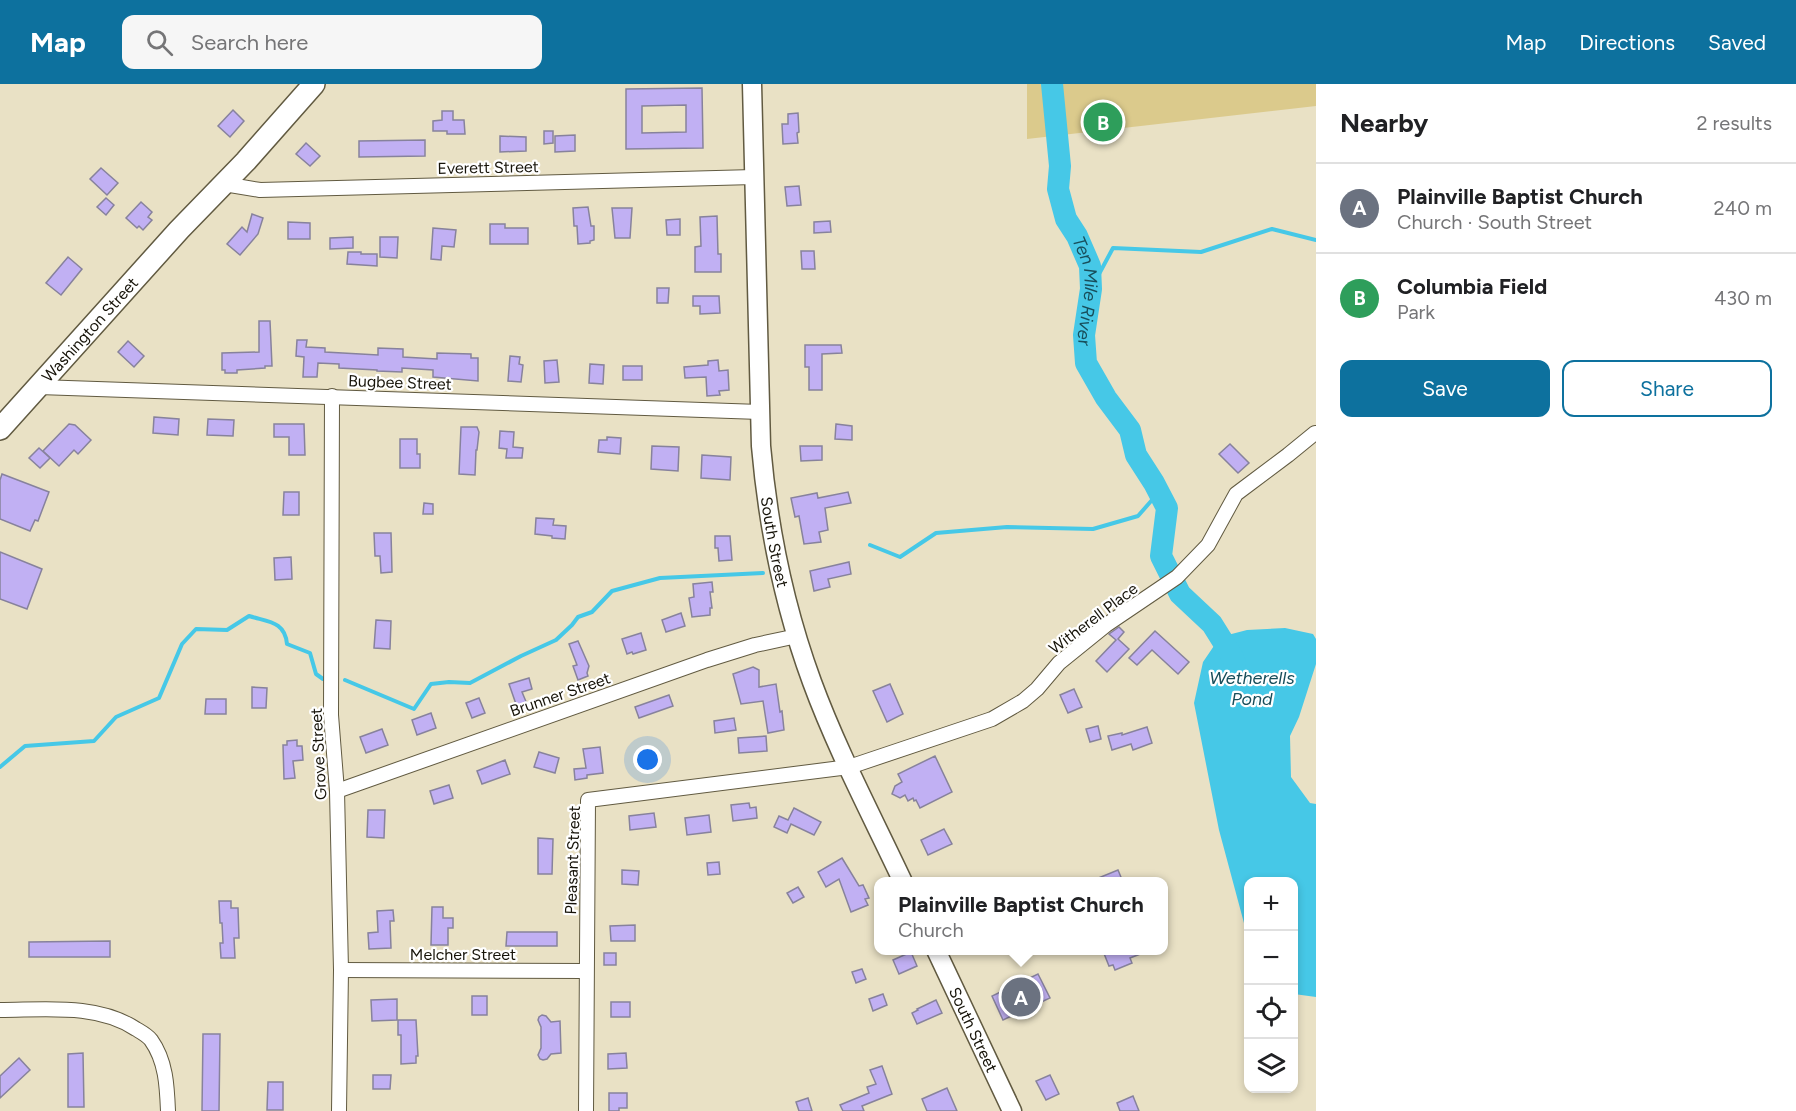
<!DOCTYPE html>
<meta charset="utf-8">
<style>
:root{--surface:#fff;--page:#f6f6f6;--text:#202124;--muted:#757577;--line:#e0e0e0;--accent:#0d719e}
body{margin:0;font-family:Figtree,sans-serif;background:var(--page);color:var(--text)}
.controls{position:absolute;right:18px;bottom:18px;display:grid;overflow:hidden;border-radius:12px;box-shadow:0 3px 9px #0003}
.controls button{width:54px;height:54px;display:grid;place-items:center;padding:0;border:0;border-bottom:2px solid var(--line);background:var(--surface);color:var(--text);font:30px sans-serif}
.you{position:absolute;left:648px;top:676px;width:21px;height:21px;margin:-15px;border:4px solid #fff;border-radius:50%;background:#1a73e8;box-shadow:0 0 0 9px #1a73e833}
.badge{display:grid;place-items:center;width:39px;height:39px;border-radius:50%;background:var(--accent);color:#fff;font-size:20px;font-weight:700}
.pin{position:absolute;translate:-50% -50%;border:3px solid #fff;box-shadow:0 2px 6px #0006}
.popup{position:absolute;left:874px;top:793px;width:294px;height:78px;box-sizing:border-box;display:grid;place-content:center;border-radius:12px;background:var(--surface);filter:drop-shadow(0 2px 4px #0005);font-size:20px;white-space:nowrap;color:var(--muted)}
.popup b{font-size:22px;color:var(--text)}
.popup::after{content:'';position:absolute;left:50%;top:100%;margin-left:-12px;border:12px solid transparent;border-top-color:var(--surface)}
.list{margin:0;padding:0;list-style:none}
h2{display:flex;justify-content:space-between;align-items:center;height:78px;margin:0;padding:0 24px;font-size:26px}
h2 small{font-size:20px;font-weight:400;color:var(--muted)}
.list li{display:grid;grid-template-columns:39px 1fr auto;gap:18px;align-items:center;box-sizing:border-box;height:90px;padding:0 24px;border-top:2px solid var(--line)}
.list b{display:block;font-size:22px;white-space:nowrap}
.list p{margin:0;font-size:20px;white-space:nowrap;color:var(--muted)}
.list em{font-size:20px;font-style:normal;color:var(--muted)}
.actions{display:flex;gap:12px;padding:18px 24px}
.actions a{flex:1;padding:14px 0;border:2px solid var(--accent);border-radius:12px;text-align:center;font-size:21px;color:var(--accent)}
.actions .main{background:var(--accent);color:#fff}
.icon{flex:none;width:33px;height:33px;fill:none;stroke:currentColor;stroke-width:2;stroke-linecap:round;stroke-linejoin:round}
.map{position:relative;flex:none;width:1316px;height:1027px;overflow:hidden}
header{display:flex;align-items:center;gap:36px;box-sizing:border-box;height:84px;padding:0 30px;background:var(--accent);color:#fff}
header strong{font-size:28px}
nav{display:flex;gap:33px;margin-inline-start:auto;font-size:21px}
.search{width:420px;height:54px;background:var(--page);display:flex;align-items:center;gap:15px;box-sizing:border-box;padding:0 21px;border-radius:12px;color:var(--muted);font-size:22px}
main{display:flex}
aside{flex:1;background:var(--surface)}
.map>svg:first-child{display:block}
.green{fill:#dbca8c}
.water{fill:#46c8e7}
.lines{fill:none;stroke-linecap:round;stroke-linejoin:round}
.stream{stroke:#46c8e7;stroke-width:4}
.river{stroke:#46c8e7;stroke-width:22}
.building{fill:#c1b0f3;stroke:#87829c;stroke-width:1.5;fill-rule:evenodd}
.street-casing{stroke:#615a41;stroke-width:16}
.secondary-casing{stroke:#615a41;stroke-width:21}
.primary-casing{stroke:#615a41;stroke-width:24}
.street{stroke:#fff;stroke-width:14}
.secondary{stroke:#fff;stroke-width:18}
.primary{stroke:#fff;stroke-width:21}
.labels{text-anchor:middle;stroke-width:4.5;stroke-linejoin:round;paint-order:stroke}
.street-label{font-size:16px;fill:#161309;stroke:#fff}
.water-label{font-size:18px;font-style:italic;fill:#184e5b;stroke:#fff}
</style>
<header>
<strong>Map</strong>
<div class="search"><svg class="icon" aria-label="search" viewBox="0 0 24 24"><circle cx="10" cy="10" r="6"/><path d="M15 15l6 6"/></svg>Search here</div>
<nav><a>Map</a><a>Directions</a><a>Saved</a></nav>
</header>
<main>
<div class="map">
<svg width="1316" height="1027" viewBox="0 0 1316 1027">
<rect width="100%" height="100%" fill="#e9e1c5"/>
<path class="green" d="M1027 0H1316V22L1027 55Z"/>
<path class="water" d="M1285 544 1313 550 1316 555V580L1299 633 1290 652 1291 693 1310 719 1316 720V913L1294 910V798H1248V854L1219 746 1194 619 1203 578 1220 553 1247 546Z"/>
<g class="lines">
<g class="stream">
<path d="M1091 205 1113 164 1201 168 1272 145 1316 156"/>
<path d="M870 461 900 473 936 449 1007 443 1093 445 1138 432 1152 416 1158 407"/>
<path d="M345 596 414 625 431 600 449 598 470 599 521 572 556 556 572 541 578 533 592 528 612 507 660 494 763 489"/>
<path d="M0 683 25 662 94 657 116 633 159 614 182 560 196 545 227 546 249 532C268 538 285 537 287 560L310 569 316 590 323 595"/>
</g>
<path class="river" id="s1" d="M1052 0 1060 82 1058 105 1066 135 1077 152 1090 182 1091 205 1084 251 1086 279 1106 314 1130 346 1136 371 1154 399 1167 424 1161 472 1180 510 1212 540 1232 572 1235 579"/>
</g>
<g class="building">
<path d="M702 4 703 64 626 65V5ZM686 21V48L642 49V22Z"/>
<path d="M233 26 244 37 230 53 218 42Z"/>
<path d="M442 27H453V36H464L465 50H447V47H433V37L442 36Z"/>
<path d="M798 29 799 48 797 49 798 59 783 60 782 40H788V30Z"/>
<path d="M544 47H553V59L544 60Z"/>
<path d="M575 51V67L555 68V52Z"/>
<path d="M500 52 526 53V67L500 68Z"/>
<path d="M425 56V72L359 73V57Z"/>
<path d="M306 59 320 72 310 82 296 70Z"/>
<path d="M101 84 118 99 107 111 90 95Z"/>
<path d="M799 102 801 121 787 122 785 103Z"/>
<path d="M106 114 114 121 106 131 97 123Z"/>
<path d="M141 118 152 128 148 133 152 136 143 146 139 142 137 144 126 134Z"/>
<path d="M588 123 591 142H594V156L590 157V159L578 160 577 142H574L573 124Z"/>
<path d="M612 124H632L630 154H615Z"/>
<path d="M252 130 263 134 258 150 240 171 227 160 242 143 247 148Z"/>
<path d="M717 132 718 170H721V188H695V163L701 162 700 133Z"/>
<path d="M680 135V151H667L666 136Z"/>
<path d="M830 137 831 148 814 149V138Z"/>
<path d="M288 138 310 139V155H288Z"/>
<path d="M490 140H505V144H528V160H490Z"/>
<path d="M433 144 456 146 454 163 442 162 441 176 431 175Z"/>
<path d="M353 153V164L330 165V154Z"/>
<path d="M380 153H398L397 174 380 173Z"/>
<path d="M801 167H814L815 185H802Z"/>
<path d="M348 168H361V170H377V182L347 180Z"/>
<path d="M68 173 82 185 61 211 46 199Z"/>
<path d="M657 204H669L668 219H657Z"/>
<path d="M693 212H719L720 229 700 230V222H693Z"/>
<path d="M259 237H270L272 282H265V284L237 286V289H225V286H222V269L259 268Z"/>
<path d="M297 256H307L306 263 325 264V268L378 271V264L403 265V273L437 275V269L471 270V274H478V297L433 293V286L402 284V288L377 287V286L339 284V280L318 279 317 293H303L304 273 296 272Z"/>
<path d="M128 257 144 272 134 283 118 268Z"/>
<path d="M805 261H841L842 269 822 270V306H809V283H805Z"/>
<path d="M510 272 520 273 519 280 523 281 521 298 508 297Z"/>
<path d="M557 276 559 298 545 299 544 277Z"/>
<path d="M718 276 719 287 728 286 729 306 719 307 720 311 707 312 706 293 685 294 684 283 708 281V277Z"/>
<path d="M590 280 604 281 603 300 589 299Z"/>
<rect x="623" y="282" width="19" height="14"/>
<path d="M154 333 179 335 178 351 153 349Z"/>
<path d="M208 335 234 336 233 352 207 351Z"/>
<path d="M69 340 75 341 91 356 78 370 74 366 59 382 43 367Z"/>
<path d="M274 340H304L305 371H289V353H274Z"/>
<path d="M836 340 852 342V356L835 355Z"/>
<path d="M461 343H477L479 348 477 366H476L475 391 459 390Z"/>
<path d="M500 347 514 348 513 363 523 364 522 374H506L507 365 499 364Z"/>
<path d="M607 353 621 354 620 370 598 368 599 356H607Z"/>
<path d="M400 355H417V370H420V384H400Z"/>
<path d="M1230 360 1249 379 1238 389 1219 370Z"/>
<path d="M652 362 679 363 678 387 651 385Z"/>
<path d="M800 362H822V376L801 377Z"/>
<path d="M39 364 50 374 40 384 29 374Z"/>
<path d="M702 371 731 373 730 396 701 394Z"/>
<path d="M2 390 49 408 38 437 35 436 30 447 0 435V396Z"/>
<path d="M284 408H299V431H283Z"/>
<path d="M848 408 851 419 825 424 828 446 819 448 821 458 804 460 799 432 795 433 791 414 817 409 818 414Z"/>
<path d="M424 419 433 420V430H423Z"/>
<path d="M536 434 554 435 553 441 566 442 565 455 552 454V452L535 450Z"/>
<path d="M374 449H391L392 488 381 489 380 472H375Z"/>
<path d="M715 452H730L732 476 719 477 718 464H715Z"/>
<path d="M0 468 42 485 27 525 0 515Z"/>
<path d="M291 473 292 495 275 496 274 474Z"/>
<path d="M849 478 851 490 828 495 830 503 814 507 810 487Z"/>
<path d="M712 498 713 508H710L712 524H710V531L692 533 689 514 694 513 693 500Z"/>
<path d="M681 529 685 542 666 548 662 536Z"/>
<path d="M376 536 391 537 390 565 374 564Z"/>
<path d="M1119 543 1124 548 1118 555 1129 565 1107 588 1096 577 1116 556 1109 550Z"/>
<path d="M1155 547 1189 578 1178 590 1152 566 1137 581 1129 574Z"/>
<path d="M641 549 646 566 633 570 632 568 627 570 622 555Z"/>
<path d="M578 557 589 582 587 589 588 592 578 596 573 582 577 581 569 560Z"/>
<path d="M753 583 759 586V603L776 600 780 628 782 627 784 646 768 649 763 617 741 620 733 590Z"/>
<path d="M529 594 532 605 522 608 527 620 517 623 509 600Z"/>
<path d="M890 600 903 630 887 638 873 607Z"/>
<path d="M252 603 267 604 266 624H252Z"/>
<path d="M1074 605 1082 623 1068 629 1060 611Z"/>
<path d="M669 611 673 622 639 634 635 623Z"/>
<path d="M479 614 485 629 472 634 466 619Z"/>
<path d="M206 615H226V630H205Z"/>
<path d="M431 629 436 644 417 651 412 636Z"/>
<path d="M734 634 736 646 715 649 714 637Z"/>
<path d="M1098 642 1101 655 1090 658 1086 645Z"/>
<path d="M1147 643 1152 659 1133 666 1131 660 1112 666 1108 652 1122 649V651Z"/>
<path d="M382 645 388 661 366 669 360 653Z"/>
<path d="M766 652 767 667 739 669 738 654Z"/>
<path d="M297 656V662H302L303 676 293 677 295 694 284 695 283 661H287V657Z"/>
<path d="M600 663 603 689 587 691V694L575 696 574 685 586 684 583 665Z"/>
<path d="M539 668 559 674 555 689 534 683Z"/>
<path d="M935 672 952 708 920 724 916 716 914 717 913 714 908 717 905 711 900 714 892 710 895 702 902 698 898 690Z"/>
<path d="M505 676 510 690 482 700 477 687Z"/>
<path d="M449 701 453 714 434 720 430 707Z"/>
<path d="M749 719 750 724 756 723 757 734 733 737 731 721Z"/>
<path d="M794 724 821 738 814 751 791 740 787 749 774 743 779 732 788 736Z"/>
<path d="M368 726H385L384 754 367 753Z"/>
<path d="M654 729 656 743 630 746 629 732Z"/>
<path d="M709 731 711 748 687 751 685 734Z"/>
<path d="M944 745 952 760 928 771 921 756Z"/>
<path d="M538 754 553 755 552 790H538Z"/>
<path d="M842 774 859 802 863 801 869 814 865 815 868 821 851 828 839 795 826 803 818 788Z"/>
<path d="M719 778 720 790 708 791 707 779Z"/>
<path d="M622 786 639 787 638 801 622 800Z"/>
<path d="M1118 786 1123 798H1091V797Z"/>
<path d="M798 803 804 813 793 819 787 809Z"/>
<path d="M219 817H231V824H238L239 854H234L235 874H221L220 859H223L222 839H220Z"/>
<path d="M432 823H443V834H453V844H448V861H431Z"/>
<path d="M393 826 394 837H390L391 864 369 865 368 849 378 848 377 827Z"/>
<path d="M635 841V857H611L610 842Z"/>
<path d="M507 848H557V862H506Z"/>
<path d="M110 857V873H29V858Z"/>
<path d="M1103 867H1148L1130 874 1132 879 1115 886 1113 881 1109 882Z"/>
<path d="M911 868 917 882 899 890 893 876Z"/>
<rect x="604" y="869" width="12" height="12"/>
<path d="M862 885 866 895 856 899 852 888Z"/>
<path d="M1038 890 1050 914 1003 936 992 912Z"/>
<path d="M883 910 887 921 873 927 869 915Z"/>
<rect x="472" y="912" width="15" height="19"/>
<path d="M397 915V936L372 937 371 916Z"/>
<path d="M936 916 942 929 917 940 912 929 918 926 917 925Z"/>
<rect x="611" y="918" width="19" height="15"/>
<path d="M542 931 546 932 551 938 560 937 561 969 551 970 547 975 543 976 540 975 538 971 541 964V943L538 936 539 933Z"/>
<path d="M398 936H416L418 972H416V979L401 980V951H398Z"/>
<path d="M203 950H220L219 1027H202Z"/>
<path d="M83 969 84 1023H68V970Z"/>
<path d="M626 969 627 984 608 985V970Z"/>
<path d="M19 974 30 986 0 1014V992Z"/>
<path d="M882 982 892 1010 862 1022 864 1027H843L840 1021 869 1009 867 1003 876 1000 870 986Z"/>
<path d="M373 991H391L390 1005H373Z"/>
<path d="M1050 991 1059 1010 1046 1016 1036 997Z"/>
<path d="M268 998H283V1026H267Z"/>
<path d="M947 1004 957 1027H927L922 1015Z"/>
<path d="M609 1009H627V1024H619V1027H609Z"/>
<path d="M1133 1012 1139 1027H1120L1117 1019Z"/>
<path d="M808 1014 812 1027H799L796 1018Z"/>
</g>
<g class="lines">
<defs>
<g id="street">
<path d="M224 100 260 106 754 93"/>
<path d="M39 303 760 328"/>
<path d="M332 312 331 631 337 707 341 886 339 1027"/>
<path d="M337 707 707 576 755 561 797 552"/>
<path d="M341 886 586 887"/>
<path d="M0 926C44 926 97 919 136 945 141 948 147 951 151 956 166 977 167 1002 168 1027"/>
<path d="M586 1027 588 716 849 683 992 635 1023 617 1037 605 1059 579 1106 541 1177 493 1208 461 1236 410 1288 371 1315 349"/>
</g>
<g id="secondary">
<path id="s2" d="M752 0 761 362C768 442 784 522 812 598 837 666 872 732 903 798"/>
<path id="s3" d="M936 866 1012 1027"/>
</g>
<g id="primary">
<path id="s4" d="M0 345 179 146 246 77 314 0"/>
</g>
</defs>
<use href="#street" class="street-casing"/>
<use href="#secondary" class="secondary-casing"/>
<use href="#primary" class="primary-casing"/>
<use href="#street" class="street"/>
<use href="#secondary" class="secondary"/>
<use href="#primary" class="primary"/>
</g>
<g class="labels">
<g class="street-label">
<text transform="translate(488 83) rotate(-1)" y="6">Everett Street</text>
<text dy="6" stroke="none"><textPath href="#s4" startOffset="134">Washington Street</textPath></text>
<text transform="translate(400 298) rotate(2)" y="6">Bugbee Street</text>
<text dy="6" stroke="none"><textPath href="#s2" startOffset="459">South Street</textPath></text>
<text transform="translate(1093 534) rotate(-37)" y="6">Witherell Place</text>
<text transform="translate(560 610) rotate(-19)" y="6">Brunner Street</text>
<text transform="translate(318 670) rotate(-93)" y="6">Grove Street</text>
<text transform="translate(572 776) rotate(-88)" y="6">Pleasant Street</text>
<text x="463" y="876">Melcher Street</text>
<text dy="6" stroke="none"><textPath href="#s3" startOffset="88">South Street</textPath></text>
</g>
<g class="water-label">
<text dy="6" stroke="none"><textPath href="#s1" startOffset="214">Ten Mile River</textPath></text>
<text x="1252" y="600">Wetherells<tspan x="1252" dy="21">Pond</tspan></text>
</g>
</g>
</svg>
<div class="controls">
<button>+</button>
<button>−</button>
<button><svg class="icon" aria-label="locate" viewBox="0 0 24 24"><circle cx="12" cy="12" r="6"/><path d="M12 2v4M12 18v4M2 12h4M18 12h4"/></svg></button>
<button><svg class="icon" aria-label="layers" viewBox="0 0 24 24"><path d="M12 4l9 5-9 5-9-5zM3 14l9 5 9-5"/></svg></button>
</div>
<div class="you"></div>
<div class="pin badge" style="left:1021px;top:913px;background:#6b7280">A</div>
<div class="popup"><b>Plainville Baptist Church</b>Church</div>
<div class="pin badge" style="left:1103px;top:38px;background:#2e9e5b">B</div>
</div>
<aside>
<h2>Nearby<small>2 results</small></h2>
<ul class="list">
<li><span class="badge" style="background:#6b7280">A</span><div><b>Plainville Baptist Church</b><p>Church · South Street</p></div><em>240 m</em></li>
<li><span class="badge" style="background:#2e9e5b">B</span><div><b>Columbia Field</b><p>Park</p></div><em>430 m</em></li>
</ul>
<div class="actions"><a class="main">Save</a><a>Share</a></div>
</aside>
</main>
